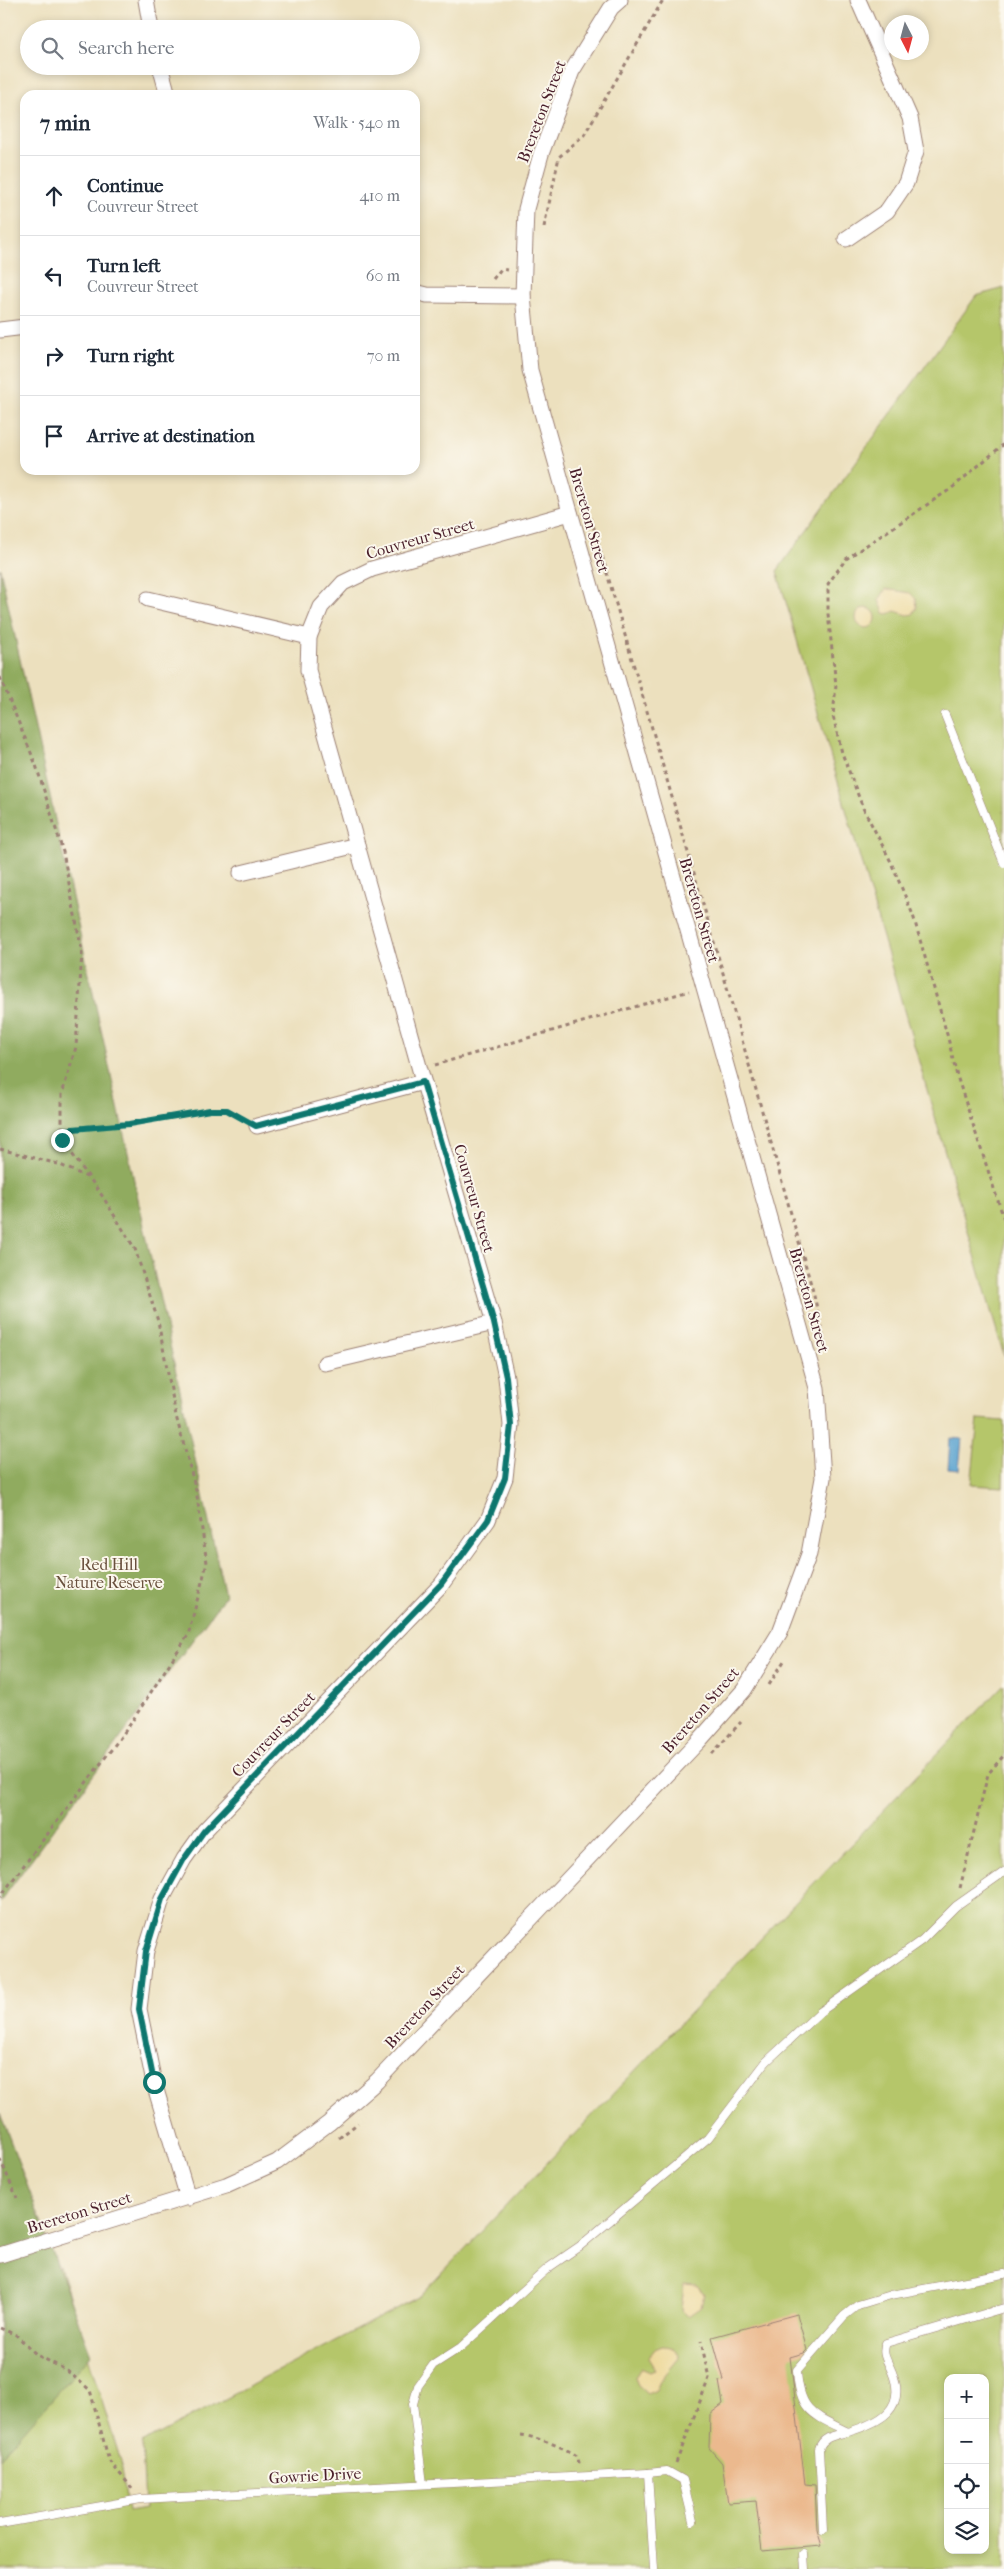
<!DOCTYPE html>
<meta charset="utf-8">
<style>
:root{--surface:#fff;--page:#f6f6f7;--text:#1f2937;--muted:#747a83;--line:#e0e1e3}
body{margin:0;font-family:"IM FELL French Canon",serif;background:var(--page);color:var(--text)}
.controls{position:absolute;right:15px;bottom:15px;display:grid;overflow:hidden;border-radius:10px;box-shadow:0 2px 8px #0003}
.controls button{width:45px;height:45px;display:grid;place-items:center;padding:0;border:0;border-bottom:1px solid var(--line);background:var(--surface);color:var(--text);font:25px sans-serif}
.compass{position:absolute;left:884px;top:15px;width:45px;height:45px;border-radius:50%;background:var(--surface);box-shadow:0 2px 8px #0003;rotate:174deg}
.stop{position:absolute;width:15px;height:15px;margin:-11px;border:4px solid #0f766e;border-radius:50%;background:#fff}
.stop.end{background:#0f766e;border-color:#fff;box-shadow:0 1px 5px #0008}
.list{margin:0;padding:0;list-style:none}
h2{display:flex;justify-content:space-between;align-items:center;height:65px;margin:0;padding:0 20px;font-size:21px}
h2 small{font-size:16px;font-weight:400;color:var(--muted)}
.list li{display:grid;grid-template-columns:32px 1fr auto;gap:15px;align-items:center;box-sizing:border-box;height:80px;padding:0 20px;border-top:1px solid var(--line)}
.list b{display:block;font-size:19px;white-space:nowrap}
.list p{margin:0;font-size:16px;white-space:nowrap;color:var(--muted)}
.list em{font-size:16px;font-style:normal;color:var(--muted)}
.icon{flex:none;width:28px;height:28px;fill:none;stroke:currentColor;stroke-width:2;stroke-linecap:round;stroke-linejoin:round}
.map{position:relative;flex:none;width:1004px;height:2569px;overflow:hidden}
.search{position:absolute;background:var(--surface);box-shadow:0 2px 8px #0003;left:20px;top:20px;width:400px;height:55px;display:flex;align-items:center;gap:12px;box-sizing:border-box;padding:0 18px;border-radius:28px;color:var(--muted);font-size:19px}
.panel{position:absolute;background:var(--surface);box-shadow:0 2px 8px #0003;left:20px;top:90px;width:400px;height:385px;border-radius:15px}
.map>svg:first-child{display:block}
.green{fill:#b5c66a;stroke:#80724a;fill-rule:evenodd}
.forest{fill:#90ab5e;stroke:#6d6544}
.sand{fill:#eeda9e;stroke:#9c7c64}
.water{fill:#57a1cf;stroke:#50607d}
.building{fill:#ebb98e}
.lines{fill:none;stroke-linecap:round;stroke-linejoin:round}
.service-casing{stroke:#9b8074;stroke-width:9}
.minor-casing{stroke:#9b8074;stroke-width:17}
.path{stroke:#9b8074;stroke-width:3;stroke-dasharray:4 4;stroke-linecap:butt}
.service{stroke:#fff;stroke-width:8}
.minor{stroke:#fff;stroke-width:15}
.route{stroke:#0f766e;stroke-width:6}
.labels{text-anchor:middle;stroke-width:4;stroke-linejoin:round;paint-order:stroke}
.street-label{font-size:16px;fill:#4a1f2b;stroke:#fbf7ec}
.park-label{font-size:16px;fill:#6a513e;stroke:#fbf7ec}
</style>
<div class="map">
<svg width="1004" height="2569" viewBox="0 0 1004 2569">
<rect width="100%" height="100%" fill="#fbf7ec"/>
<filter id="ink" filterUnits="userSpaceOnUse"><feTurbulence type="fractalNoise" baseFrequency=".02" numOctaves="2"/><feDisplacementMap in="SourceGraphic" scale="10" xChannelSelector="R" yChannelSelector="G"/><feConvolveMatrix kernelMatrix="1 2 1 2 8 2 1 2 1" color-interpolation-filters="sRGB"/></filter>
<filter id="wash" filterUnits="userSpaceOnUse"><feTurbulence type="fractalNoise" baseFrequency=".0096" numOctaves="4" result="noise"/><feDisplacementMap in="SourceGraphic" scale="20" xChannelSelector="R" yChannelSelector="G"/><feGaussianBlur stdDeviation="1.12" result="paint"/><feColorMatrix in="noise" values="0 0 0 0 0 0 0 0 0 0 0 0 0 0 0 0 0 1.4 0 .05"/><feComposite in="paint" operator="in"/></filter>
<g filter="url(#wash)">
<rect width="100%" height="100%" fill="#ece0be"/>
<g class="green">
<path d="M1004 288V1356L777 571 976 296Z"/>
<path d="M978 1419 1004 1421 1003 1487 971 1485Z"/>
<path d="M1004 1684V2569H0V2290L60 2267 121 2462 128 2512 145 2509 142 2443 420 2296ZM948 2378H985V2550H948Z"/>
</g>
<g class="forest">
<path d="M0 568 225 1596 0 1902Z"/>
<path d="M0 2113 91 2355 0 2458Z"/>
</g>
<g class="sand">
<path d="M886 589 910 593 916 599 917 607 913 614 908 615 895 611 888 614 884 613 879 600Z"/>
<circle cx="866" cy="618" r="10"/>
<path d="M684 2284 697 2285 704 2295 701 2307 688 2316 681 2310Z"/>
<path d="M662 2346C670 2346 679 2349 679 2358L660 2381 656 2390 648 2394 638 2385 635 2378 641 2367 650 2371 655 2369 648 2358 655 2349Z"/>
</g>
<path class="water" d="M950 1438 962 1439 959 1470 948 1469Z"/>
<g id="blocks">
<path class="building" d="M797 2314 807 2350 804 2353 790 2357 805 2484 815 2485 817 2530 822 2546 762 2551 756 2501 728 2503 722 2463 709 2448 710 2414 723 2404 719 2381 724 2380 712 2337Z"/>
</g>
</g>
<g filter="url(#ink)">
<use href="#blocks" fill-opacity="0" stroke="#9b8074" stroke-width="1"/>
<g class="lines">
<defs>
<g id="service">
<path d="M945 715 1004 863"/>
<path d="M1004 2274 891 2295 858 2305 844 2316 797 2370C799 2412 814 2415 848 2432 878 2423 908 2410 892 2372 888 2361 881 2355 886 2343L1004 2308"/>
<path d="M648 2473 667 2471 683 2480 693 2521"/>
<path d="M423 2484 413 2404 418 2386 433 2365 461 2347 548 2268 580 2246 708 2138 766 2062 820 2012 922 1940 956 1906 1004 1872"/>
<path d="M0 2524 141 2499 648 2473 654 2569"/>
<path d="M823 2530 819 2449C822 2436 837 2435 848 2432"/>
<path d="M804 2554 805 2569"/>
</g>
<g id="minor">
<path d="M146 0 151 29"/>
<path d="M160 66 168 95"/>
<path d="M846 239 887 211 906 183 916 151 910 118 858 0"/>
<path d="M415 292 427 295 523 296"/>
<path d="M0 330 25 327"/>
<path d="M148 599 309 637"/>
<path d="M241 873 357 845"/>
<path d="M257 1126 423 1082"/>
<path d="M325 1363 494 1323"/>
<path d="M188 2198 154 2083 139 2009 146 1951 162 1899 184 1859 204 1831 441 1585 488 1520 505 1478 511 1425 506 1377 494 1323 420 1070 308 670 309 637 321 607 343 583 372 569 570 513"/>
<path d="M0 2255 226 2185 277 2162 329 2123 377 2081 698 1742 744 1690 780 1632 809 1554 823 1478 817 1388 530 370 523 296 526 209 541 154 572 71 611 8 620 0"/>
</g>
</defs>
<use href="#service" class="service-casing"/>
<use href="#minor" class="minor-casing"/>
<g class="path">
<path d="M544 227 559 157 584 135 663 0"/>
<path d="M493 279 501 269 507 270"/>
<path d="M1004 444 952 488 846 559 828 584V614L836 685 833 716 842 753 863 808 890 860 913 915 948 1038 957 1076 1004 1219"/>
<path d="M591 518 725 980 814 1295 827 1354"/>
<path d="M0 677 36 765 63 852 82 952 76 1047 62 1094V1140L103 1197 135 1249 158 1321 176 1416 196 1490 207 1563 188 1635 129 1726 0 1897"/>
<path d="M435 1065 689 991"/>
<path d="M62 1129 129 1124 210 1110H227L243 1118"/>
<path d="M0 1149 58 1164 89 1178"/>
<path d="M769 1685 784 1661"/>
<path d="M712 1754 741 1722"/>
<path d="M960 1888 988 1774 1004 1755"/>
<path d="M339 2138 358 2123"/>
<path d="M0 2159 17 2198"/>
<path d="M0 2328 16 2335 37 2355 66 2370 90 2390 109 2461 133 2489"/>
<path d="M521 2435C533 2436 567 2448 577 2456L580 2466"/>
<path d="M676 2463 709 2378 701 2341"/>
</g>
<use href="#service" class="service"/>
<use href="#minor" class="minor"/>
</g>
</g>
<g class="lines" filter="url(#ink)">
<path class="route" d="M62 1140V1130L129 1124 210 1110H227L256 1126 423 1082 494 1323 506 1377 511 1425 505 1478 488 1520 441 1584 204 1831 184 1859 162 1899 146 1951 139 2009 154 2082"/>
</g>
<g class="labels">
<g class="street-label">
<text transform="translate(541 111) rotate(-69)" y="6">Brereton Street</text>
<text transform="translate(590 520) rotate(74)" y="6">Brereton Street</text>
<text transform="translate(420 538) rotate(-16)" y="6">Couvreur Street</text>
<text transform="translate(700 910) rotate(74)" y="6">Brereton Street</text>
<text transform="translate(475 1198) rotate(74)" y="6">Couvreur Street</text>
<text transform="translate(810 1300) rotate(74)" y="6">Brereton Street</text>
<text transform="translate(700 1710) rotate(-49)" y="6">Brereton Street</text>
<text transform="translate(273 1734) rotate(-46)" y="6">Couvreur Street</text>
<text transform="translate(424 2006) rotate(-47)" y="6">Brereton Street</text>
<text transform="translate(79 2212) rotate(-17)" y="6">Brereton Street</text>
<text transform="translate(315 2475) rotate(-3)" y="6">Gowrie Drive</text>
</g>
<g class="park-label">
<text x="109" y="1570">Red Hill<tspan x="109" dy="18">Nature Reserve</tspan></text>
</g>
</g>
</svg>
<div class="controls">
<button>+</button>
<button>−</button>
<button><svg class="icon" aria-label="locate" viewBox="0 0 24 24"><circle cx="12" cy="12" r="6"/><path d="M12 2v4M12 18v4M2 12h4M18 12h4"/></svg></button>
<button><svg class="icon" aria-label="layers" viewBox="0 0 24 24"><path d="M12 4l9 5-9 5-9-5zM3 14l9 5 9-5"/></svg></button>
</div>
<svg class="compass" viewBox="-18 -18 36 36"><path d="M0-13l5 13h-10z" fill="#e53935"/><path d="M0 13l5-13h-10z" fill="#747a83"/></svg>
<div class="stop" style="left:154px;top:2082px"></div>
<div class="stop end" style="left:62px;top:1140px"></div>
<div class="search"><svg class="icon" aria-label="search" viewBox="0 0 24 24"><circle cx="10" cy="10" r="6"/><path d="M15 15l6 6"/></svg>Search here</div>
<section class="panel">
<h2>7 min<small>Walk · 540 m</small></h2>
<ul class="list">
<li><svg class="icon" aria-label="ahead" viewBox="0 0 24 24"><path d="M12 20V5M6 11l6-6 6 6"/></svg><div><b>Continue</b><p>Couvreur Street</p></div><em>410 m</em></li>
<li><svg class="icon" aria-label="left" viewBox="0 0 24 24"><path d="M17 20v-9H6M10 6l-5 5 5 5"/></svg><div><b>Turn left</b><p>Couvreur Street</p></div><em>60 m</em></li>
<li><svg class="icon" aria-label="right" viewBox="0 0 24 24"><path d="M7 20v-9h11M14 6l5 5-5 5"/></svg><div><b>Turn right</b></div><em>70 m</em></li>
<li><svg class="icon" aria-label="arrive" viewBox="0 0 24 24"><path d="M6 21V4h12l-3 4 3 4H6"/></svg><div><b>Arrive at destination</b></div></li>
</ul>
</section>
</div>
